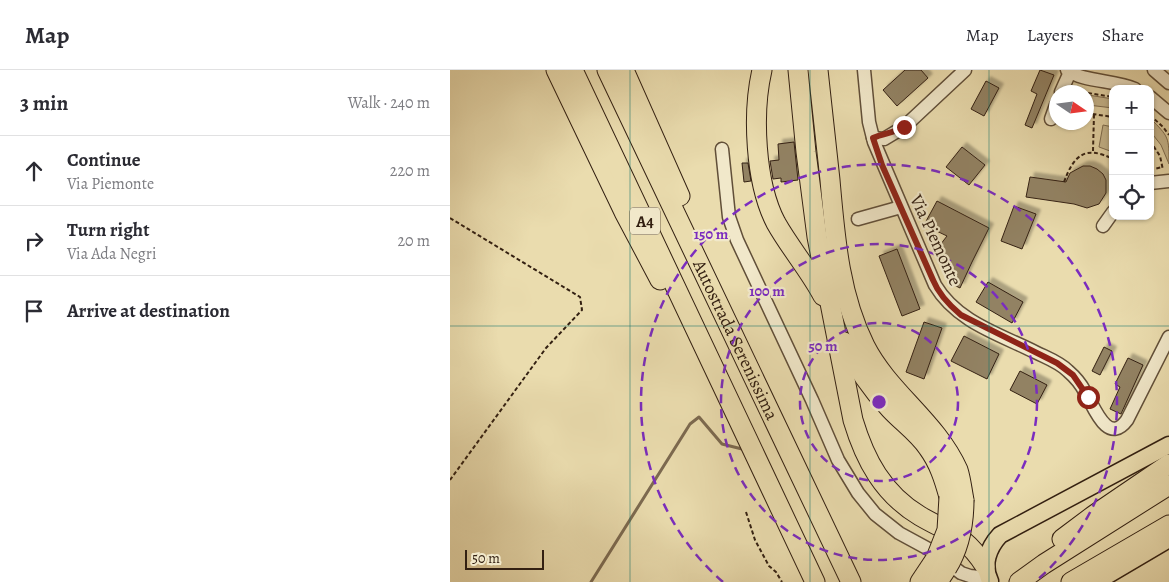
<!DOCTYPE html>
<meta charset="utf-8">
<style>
:root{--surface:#fff;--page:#f2f2f3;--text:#2b2b33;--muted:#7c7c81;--line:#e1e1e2}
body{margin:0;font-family:Alegreya,serif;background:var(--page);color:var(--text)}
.controls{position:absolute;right:15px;top:15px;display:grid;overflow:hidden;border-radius:10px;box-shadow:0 1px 4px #0004}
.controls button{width:45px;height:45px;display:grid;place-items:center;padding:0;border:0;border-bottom:1px solid var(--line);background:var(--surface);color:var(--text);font:25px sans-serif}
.compass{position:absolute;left:599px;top:15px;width:45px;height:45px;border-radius:50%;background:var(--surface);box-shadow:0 1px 4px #0004;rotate:103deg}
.scale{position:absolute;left:15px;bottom:12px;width:79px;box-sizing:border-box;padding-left:5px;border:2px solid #332012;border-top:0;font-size:14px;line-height:18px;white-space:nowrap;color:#332012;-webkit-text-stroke:4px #f1e8ca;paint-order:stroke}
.stop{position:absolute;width:15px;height:15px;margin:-11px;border:4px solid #8f2418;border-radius:50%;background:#fff}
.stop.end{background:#8f2418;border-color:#fff;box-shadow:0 1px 5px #0008}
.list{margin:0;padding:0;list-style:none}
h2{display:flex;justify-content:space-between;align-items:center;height:65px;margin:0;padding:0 20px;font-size:21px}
h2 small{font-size:16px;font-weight:400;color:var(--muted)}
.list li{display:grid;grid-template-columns:32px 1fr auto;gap:15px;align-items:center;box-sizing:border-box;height:70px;padding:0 20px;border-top:1px solid var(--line)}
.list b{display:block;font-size:19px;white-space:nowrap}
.list p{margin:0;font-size:16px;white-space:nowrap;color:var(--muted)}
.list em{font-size:16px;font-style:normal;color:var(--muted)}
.icon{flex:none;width:28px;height:28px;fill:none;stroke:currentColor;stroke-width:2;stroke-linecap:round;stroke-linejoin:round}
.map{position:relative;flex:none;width:719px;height:512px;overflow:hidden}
header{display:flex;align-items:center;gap:30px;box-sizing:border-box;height:70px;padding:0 25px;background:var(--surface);border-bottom:1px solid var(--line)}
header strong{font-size:24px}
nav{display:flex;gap:28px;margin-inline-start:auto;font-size:18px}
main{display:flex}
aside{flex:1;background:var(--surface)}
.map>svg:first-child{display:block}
.green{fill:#cbbc93;stroke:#7f6e52}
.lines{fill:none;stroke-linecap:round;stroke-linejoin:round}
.stream{stroke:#7c6a50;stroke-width:3}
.building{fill:#928263;stroke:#332012;filter:url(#shadow)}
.minor-casing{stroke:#614f39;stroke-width:15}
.major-casing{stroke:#332012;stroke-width:19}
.highway-casing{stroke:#332012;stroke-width:21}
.path{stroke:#332012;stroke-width:2;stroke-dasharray:4 2.5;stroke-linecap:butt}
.minor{stroke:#f1e8ca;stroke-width:12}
.major{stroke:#eadcae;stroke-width:16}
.highway{stroke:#eadcae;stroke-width:19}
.highway-bridge-casing{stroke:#332012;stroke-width:21;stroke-linecap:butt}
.highway-bridge{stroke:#eadcae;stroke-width:19}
.route{stroke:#8f2418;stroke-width:6}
.grid{fill:none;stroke:#0f766e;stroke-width:1;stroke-opacity:0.55}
.ring{fill:none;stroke:#7b2cbf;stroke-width:2.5;stroke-dasharray:9 6}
.labels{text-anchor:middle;stroke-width:4.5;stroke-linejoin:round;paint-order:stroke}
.shield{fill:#f1e8ca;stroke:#6c5c49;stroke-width:1}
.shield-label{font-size:16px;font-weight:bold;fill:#332012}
.street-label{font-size:18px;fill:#332012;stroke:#f1e8ca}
.centre{fill:#7b2cbf;stroke:#f1e8ca;stroke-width:2.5}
.ring-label{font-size:15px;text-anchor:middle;font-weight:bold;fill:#7b2cbf;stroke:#f1e8ca;stroke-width:4.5;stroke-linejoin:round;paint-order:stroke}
</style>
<header>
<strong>Map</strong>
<nav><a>Map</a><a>Layers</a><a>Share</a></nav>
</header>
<main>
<aside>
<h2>3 min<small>Walk · 240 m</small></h2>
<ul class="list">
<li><svg class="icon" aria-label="ahead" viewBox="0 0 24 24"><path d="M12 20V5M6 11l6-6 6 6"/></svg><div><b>Continue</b><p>Via Piemonte</p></div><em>220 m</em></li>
<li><svg class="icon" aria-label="right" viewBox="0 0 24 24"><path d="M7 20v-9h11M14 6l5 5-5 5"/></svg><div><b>Turn right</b><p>Via Ada Negri</p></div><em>20 m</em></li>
<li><svg class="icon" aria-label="arrive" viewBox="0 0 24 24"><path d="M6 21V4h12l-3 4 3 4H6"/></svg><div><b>Arrive at destination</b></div></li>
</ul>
</aside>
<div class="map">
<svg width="719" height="512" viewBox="0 0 719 512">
<defs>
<filter id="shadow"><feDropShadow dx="4.5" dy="-4.5" stdDeviation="1" flood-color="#0004"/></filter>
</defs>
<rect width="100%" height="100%" fill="#eadcae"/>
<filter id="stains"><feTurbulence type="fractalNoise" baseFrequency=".004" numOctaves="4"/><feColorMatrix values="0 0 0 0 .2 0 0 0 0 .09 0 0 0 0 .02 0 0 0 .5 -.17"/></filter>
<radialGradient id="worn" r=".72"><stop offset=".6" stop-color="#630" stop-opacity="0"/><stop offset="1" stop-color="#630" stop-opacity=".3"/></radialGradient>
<g class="green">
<path d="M638 25 663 29V38L638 35Z"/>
<path d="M700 48C719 67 719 67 719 94L711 75 700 61Z"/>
<path d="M653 55 663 57V77L660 81 649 77Z"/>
</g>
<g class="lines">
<path class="stream" d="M141 512 240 354 249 347 272 374 292 379"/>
</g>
<g class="building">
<path d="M455 0H471L478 8 447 36 433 20Z"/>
<path d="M590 0 604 5 582 58 575 55 587 24 581 21Z"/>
<path d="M536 11 549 18 534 46 521 39Z"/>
<path d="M344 72 348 110 331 112V108L323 109 320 91 329 90 328 74Z"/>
<path d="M512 77 535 95 519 115 496 97Z"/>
<path d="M292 93H298L301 111 294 112Z"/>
<path d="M633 96H640L647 99 653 104 656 110V123L649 134 637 138 624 134 576 127 580 107 616 112 620 103Z"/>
<path d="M487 131 539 158 522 192 510 218 498 212 504 201 492 196 484 183 497 166 474 155Z"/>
<path d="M564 136 586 144 572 179 551 171Z"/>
<path d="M447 179 470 239 452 246 429 186Z"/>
<path d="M538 212 573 232 562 253 526 232Z"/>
<path d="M474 252 492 258 474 309 456 302Z"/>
<path d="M514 266 549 284 537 309 501 291Z"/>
<path d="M654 277 662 281 650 305 642 301Z"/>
<path d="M678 288 693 295 671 344 660 339 670 317 665 314Z"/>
<path d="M570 301 597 315 587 334 560 320Z"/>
</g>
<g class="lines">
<defs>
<g id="minor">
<path d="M414 0 419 52 424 72 485 215C507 252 549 264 585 282 597 288 609 292 618 301 625 307 631 314 635 322 643 334 657 377 677 350L719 267"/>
<path d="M617 0C633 12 665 10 685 19"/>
<path d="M704 0 719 13"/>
<path d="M611 22 620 2"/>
<path d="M700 27 719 43"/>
<path d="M601 49 606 35"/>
<path d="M423 68 434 69 454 57 515 0"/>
<path d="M272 79 279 147 287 170 362 330 388 390 408 423 425 444 449 463 484 482 511 503 520 506 538 508"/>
<path d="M700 113 719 111"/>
<path d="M408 149 451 137"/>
<path d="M653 156 663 142"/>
</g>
<g id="major">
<path d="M540 511C532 495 538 478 550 465L719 375"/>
<path d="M646 512 719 469"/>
</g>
<g id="highway">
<path d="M106 0 174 142 210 210"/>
<path d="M123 0 365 512"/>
<path id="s1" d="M157 0 401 512"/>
<path d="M174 0 230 126"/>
<path d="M312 0C302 43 305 113 326 153 340 178 360 201 373 226"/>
<path d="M348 0 356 82 367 167 403 350C415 390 433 424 470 446 501 464 514 464 535 496"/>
<path d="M368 0C372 37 376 73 380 110 385 166 389 224 415 276 439 323 486 351 508 400 511 409 512 420 514 430"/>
<path d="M394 272C406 297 421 319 440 339 452 352 468 363 478 378 489 393 494 409 499 427"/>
<path d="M612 469 644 445 719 394"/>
<path d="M470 512 486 488"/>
<path d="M488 512 497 498"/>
<path d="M569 512 594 494 719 415"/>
<path d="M621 512 719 455"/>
</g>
</defs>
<use href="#minor" class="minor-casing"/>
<use href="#major" class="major-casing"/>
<use href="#highway" class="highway-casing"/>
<g class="path">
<path d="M638 23 663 27"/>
<path d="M636 43 663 47"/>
<path d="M700 45 713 57 719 65"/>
<path d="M700 71 710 86 713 100"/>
<path d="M643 81 644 44"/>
<path d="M700 100 712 97"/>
<path d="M614 112C624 85 635 75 663 89"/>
<path d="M0 148 130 227 132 240 96 278 0 410"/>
<path d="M296 442 305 470 319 496 326 502 332 512"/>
</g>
<use href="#minor" class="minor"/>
<use href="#major" class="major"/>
<use href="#highway" class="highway"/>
<defs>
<g id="highway-bridge">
<path d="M486 488 497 460 499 427"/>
<path d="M497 498C510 477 514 454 514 430"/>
</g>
</defs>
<use href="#highway-bridge" class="highway-bridge-casing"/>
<use href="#highway-bridge" class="highway-bridge"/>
</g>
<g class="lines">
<path class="route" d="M454 57C445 63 433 63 423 68L432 95 483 210C489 225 499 235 511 245L607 293 623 305 638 327"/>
</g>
<path class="grid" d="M180 0V512M360 0V512M539 0V512M0 256H719"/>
<g class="ring">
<circle cx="429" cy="332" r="79"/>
<circle cx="429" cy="332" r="158"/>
<path d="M273 512A238 238 0 1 1 585 512"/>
</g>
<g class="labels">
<rect class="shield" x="180" y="137.5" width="30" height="27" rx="4"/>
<g class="shield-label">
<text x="195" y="157">A4</text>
</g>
<g class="street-label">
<text transform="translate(486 170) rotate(65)" y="6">Via Piemonte</text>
<text dy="6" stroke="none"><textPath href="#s1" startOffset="299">Autostrada Serenissima</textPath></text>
</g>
</g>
<circle cx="429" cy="332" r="8" class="centre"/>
<g class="ring-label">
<text x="261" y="169">150 m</text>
<text x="317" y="226">100 m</text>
<text x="373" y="281">50 m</text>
</g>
<rect width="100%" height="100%" filter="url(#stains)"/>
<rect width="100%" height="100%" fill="url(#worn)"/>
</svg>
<div class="controls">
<button>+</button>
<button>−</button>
<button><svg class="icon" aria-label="locate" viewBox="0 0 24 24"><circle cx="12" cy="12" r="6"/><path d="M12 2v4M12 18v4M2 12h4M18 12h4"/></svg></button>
</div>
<svg class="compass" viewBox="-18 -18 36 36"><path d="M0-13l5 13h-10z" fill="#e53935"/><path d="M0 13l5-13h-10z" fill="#7c7c81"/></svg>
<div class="scale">50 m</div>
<div class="stop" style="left:638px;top:327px"></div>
<div class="stop end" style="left:454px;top:57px"></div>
</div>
</main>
